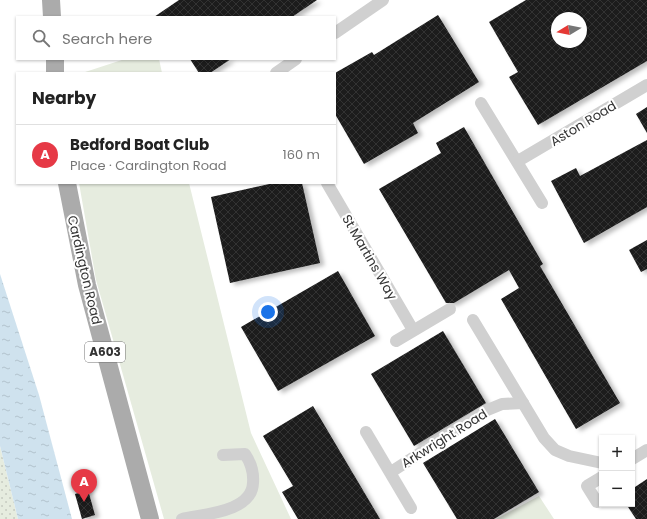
<!DOCTYPE html>
<meta charset="utf-8">
<style>
:root{--surface:#fff;--page:#f6f6f6;--text:#222;--muted:#767676;--line:#e0e0e0;--accent:#e63946}
body{margin:0;font-family:Poppins,sans-serif;background:var(--page);color:var(--text)}
.controls{position:absolute;right:12px;bottom:12px;display:grid;overflow:hidden;border-radius:0px;box-shadow:0 1px 3px #0004}
.controls button{width:36px;height:36px;display:grid;place-items:center;padding:0;border:0;border-bottom:1px solid var(--line);background:var(--surface);color:var(--text);font:20px sans-serif}
.compass{position:absolute;left:551px;top:12px;width:36px;height:36px;border-radius:50%;background:var(--surface);box-shadow:0 1px 3px #0004;rotate:260deg}
.you{position:absolute;left:268px;top:312px;width:14px;height:14px;margin:-10px;border:3px solid #fff;border-radius:50%;background:#1a73e8;box-shadow:0 0 0 6px #1a73e833}
.badge{display:grid;place-items:center;width:26px;height:26px;border-radius:50%;background:var(--accent);color:#fff;font-size:13px;font-weight:700}
.pin{position:absolute;translate:-50% -33px;filter:drop-shadow(0 1px 2px #0008)}
.pin::after{content:'';position:absolute;top:21px;width:14px;height:12px;background:inherit;clip-path:polygon(0 0,100% 0,50% 100%)}
.list{margin:0;padding:0;list-style:none}
h2{display:flex;justify-content:space-between;align-items:center;height:52px;margin:0;padding:0 16px;font-size:17px}
h2 small{font-size:13px;font-weight:400;color:var(--muted)}
.list li{display:grid;grid-template-columns:26px 1fr auto;gap:12px;align-items:center;box-sizing:border-box;height:60px;padding:0 16px;border-top:1px solid var(--line)}
.list b{display:block;font-size:15px;white-space:nowrap}
.list p{margin:0;font-size:13px;white-space:nowrap;color:var(--muted)}
.list em{font-size:13px;font-style:normal;color:var(--muted)}
.icon{flex:none;width:22px;height:22px;fill:none;stroke:currentColor;stroke-width:2;stroke-linecap:round;stroke-linejoin:round}
.map{position:relative;flex:none;width:647px;height:519px;overflow:hidden}
.search{position:absolute;background:var(--surface);box-shadow:0 1px 3px #0004;left:16px;top:16px;width:320px;height:44px;display:flex;align-items:center;gap:10px;box-sizing:border-box;padding:0 14px;border-radius:0px;color:var(--muted);font-size:15px}
.panel{position:absolute;background:var(--surface);box-shadow:0 1px 3px #0004;left:16px;top:72px;width:320px;height:112px;border-radius:0px}
.map>svg:first-child{display:block}
.green{fill:#e6ecdf}
.park{fill:url(#park-dots)}
.water{fill:url(#water-ripples)}
.building{fill:url(#building-cross-hatch);fill-rule:evenodd;filter:url(#shadow)}
.lines{fill:none;stroke-linecap:round;stroke-linejoin:round}
.street{stroke:#d0d0d0;stroke-width:12}
.primary{stroke:#ababab;stroke-width:18}
.labels{text-anchor:middle;stroke-width:4;stroke-linejoin:round;paint-order:stroke}
.shield{fill:#fff;stroke:#707070;stroke-width:1}
.shield-label{font-size:12px;font-weight:bold;fill:#333}
.street-label{font-size:13px;fill:#333;stroke:#fff}
</style>
<div class="map">
<svg width="647" height="519" viewBox="0 0 647 519">
<defs>
<pattern id="park-dots" width="8" height="8" patternUnits="userSpaceOnUse"><rect width="8" height="8" fill="#e6ecdf"/><path d="M2 2h.1M6 6h.1" fill="none" stroke="#c6cbc0" stroke-width="1.8" stroke-linecap="round"/></pattern>
<pattern id="water-ripples" width="26" height="14" patternUnits="userSpaceOnUse"><rect width="26" height="14" fill="#cfe2ee"/><path d="M2 4q2-2 4 0t4 0M15 11q2-2 4 0t4 0" fill="none" stroke="#b2c2cd"/></pattern>
<pattern id="building-cross-hatch" width="8" height="8" patternUnits="userSpaceOnUse"><rect width="8" height="8" fill="#1a1a1a"/><path d="M0 0l8 8M0 8l8-8" fill="none" stroke="#333"/></pattern>
<filter id="shadow"><feDropShadow dx="4.5" dy="2.5" stdDeviation="2" flood-color="#0004"/></filter>
</defs>
<rect width="100%" height="100%" fill="#fff"/>
<g class="green">
<path d="M125 59H159L162 73H82Z"/>
<path d="M79 183H189L251 433 291 519H164L96 280Z"/>
<path d="M539 496 554 519H496Z"/>
</g>
<path class="park" d="M0 446 18 519H0Z"/>
<path class="water" d="M0 274 39 395 72 519H18L0 446Z"/>
<g class="building">
<path d="M179 0H317L292 17H154Z"/>
<path d="M526 0H647V61L538 125 509 77 518 72 489 22ZM557 18H581V42H557Z"/>
<path d="M438 15 479 82 413 123 418 133 364 164 335 114V73L372 52 374 55Z"/>
<path d="M190 59H231L210 73H199Z"/>
<path d="M647 107V133L636 114Z"/>
<path d="M464 127 543 264 540 266 620 403 576 429 501 299 519 288 509 270 454 303H446L379 189 441 153 436 143Z"/>
<path d="M647 140V207L584 243 551 181 576 168 580 176Z"/>
<path d="M274 183H302L320 263 230 283 211 197Z"/>
<path d="M647 240V269L641 272 629 250Z"/>
<path d="M338 271 375 336 278 391 241 327Z"/>
<path d="M443 331 486 403 414 446 371 374Z"/>
<path d="M313 406 380 519H298L282 492 293 486 263 436Z"/>
<path d="M495 419 539 492 494 519H457L423 463Z"/>
<path d="M647 479V519H636L626 504H632V489Z"/>
<path d="M88 490 95 515 82 519 75 494Z"/>
</g>
<g class="lines">
<g class="street">
<path d="M335 33 383 0"/>
<path d="M276 73 296 59"/>
<path d="M481 103 542 203"/>
<path d="M518 161 647 85"/>
<path d="M327 183 413 330"/>
<path d="M473 320 544 438 555 450 569 456 602 463"/>
<path d="M396 341 450 309"/>
<path d="M366 432 411 508"/>
<path d="M632 459 647 450"/>
<path d="M391 472 485 411 502 404 523 403"/>
<path d="M597 502 587 486 602 477"/>
<path d="M182 519C204 514 252 512 253 483 254 471 251 463 245 454L223 455"/>
</g>
<g class="primary">
<path d="M51 0 52 17"/>
<path d="M55 59V73"/>
<path d="M67 183 87 285 150 519"/>
</g>
</g>
<g class="labels">
<rect class="shield" x="85" y="342" width="40" height="20" rx="3"/>
<g class="shield-label">
<text x="105" y="356">A603</text>
</g>
<g class="street-label">
<text transform="translate(583 123) rotate(-31)" y="5">Aston Road</text>
<text transform="translate(370 257) rotate(60)" y="5">St Martins Way</text>
<text transform="translate(85 270) rotate(77)" y="5">Cardington Road</text>
<text transform="translate(444 438) rotate(-32)" y="5">Arkwright Road</text>
</g>
</g>
</svg>
<div class="controls">
<button>+</button>
<button>−</button>
</div>
<svg class="compass" viewBox="-18 -18 36 36"><path d="M0-13l5 13h-10z" fill="#e53935"/><path d="M0 13l5-13h-10z" fill="#767676"/></svg>
<div class="you"></div>
<div class="pin badge" style="left:84px;top:502px">A</div>
<div class="search"><svg class="icon" aria-label="search" viewBox="0 0 24 24"><circle cx="10" cy="10" r="6"/><path d="M15 15l6 6"/></svg>Search here</div>
<section class="panel">
<h2>Nearby<small></small></h2>
<ul class="list">
<li><span class="badge">A</span><div><b>Bedford Boat Club</b><p>Place · Cardington Road</p></div><em>160 m</em></li>
</ul>
</section>
</div>
